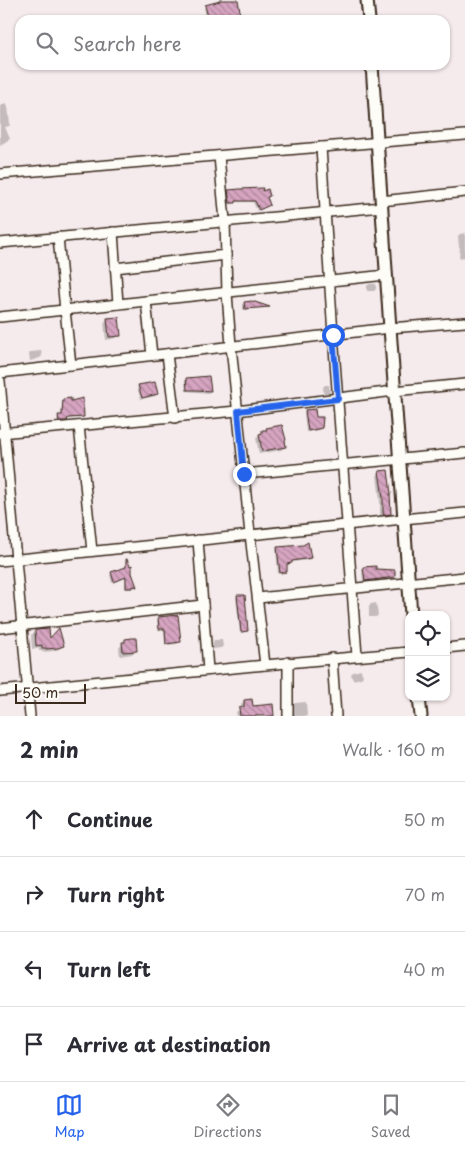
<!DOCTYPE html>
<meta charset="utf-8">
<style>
:root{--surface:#fff;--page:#f7f7f7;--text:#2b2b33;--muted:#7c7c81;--line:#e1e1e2;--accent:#2563eb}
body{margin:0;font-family:"Playpen Sans",sans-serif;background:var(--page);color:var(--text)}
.controls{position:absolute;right:15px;bottom:15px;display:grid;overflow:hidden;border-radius:10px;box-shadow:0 1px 4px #0004}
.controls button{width:45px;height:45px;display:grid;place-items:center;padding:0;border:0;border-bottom:1px solid var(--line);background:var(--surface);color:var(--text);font:25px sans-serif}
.scale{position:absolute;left:15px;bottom:12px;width:71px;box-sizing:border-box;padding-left:5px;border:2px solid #3b2a1e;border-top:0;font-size:14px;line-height:18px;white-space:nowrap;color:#3b2a1e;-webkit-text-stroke:4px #fdfcf7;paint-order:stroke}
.stop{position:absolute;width:15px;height:15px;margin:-11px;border:4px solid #2563eb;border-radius:50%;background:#fff}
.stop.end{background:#2563eb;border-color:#fff;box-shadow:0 1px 5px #0008}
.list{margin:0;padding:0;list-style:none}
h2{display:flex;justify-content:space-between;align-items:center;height:65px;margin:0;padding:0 20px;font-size:21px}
h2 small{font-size:16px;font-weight:400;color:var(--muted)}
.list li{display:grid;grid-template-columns:32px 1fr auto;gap:15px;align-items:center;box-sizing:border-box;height:75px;padding:0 20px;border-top:1px solid var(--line)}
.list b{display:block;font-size:19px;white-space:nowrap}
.list em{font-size:16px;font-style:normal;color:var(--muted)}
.icon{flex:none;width:28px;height:28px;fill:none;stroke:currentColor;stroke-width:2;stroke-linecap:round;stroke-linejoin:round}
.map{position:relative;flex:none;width:465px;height:716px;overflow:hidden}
.search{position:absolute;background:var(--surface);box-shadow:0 1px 4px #0004;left:15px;right:15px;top:15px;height:55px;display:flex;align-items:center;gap:12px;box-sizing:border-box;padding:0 18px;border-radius:15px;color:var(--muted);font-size:19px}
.sheet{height:365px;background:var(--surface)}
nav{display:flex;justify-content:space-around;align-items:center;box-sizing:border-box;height:70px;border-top:1px solid var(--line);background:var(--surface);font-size:14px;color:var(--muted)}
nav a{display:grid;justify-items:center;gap:2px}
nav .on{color:var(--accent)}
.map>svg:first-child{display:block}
.shadow{fill:#0003}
.building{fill:url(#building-back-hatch);stroke:#3b2a1e}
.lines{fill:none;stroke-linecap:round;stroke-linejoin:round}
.street-casing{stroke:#3b2a1e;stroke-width:12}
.secondary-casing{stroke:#3b2a1e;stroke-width:15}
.street{stroke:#fdfcf7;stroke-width:9}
.secondary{stroke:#fdfcf7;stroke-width:11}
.route{stroke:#2563eb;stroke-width:6}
</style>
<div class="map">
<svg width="465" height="716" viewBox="0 0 465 716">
<defs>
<pattern id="building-back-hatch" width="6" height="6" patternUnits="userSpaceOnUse" patternTransform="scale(1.25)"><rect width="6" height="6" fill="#d6a4c1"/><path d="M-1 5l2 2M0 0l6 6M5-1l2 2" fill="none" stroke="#af869c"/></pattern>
</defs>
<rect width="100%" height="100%" fill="#f5eaec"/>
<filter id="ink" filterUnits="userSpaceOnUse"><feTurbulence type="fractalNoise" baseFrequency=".02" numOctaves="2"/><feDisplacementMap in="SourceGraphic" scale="10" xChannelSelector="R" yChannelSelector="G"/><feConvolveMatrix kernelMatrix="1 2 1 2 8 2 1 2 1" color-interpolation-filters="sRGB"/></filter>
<g filter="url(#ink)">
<g class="shadow">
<path d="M238 0 240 11 238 13 237 18 236 20 223 18 222 14 206 17 204 8 206 6Z"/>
<path d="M6 104 8 107 10 125 9 126 5 127 10 139 0 145V106Z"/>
<path d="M229 192 260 193 269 196 267 198 269 205 257 211 253 202H234L233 204H228L227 193Z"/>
<path d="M465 233V257L459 258 460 247H459L458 236 460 234Z"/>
<path d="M369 284H376V289L374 291H367V286Z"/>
<path d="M245 303 267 307 243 310V304Z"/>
<path d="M118 318 119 335 116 338 106 340 104 323 107 319Z"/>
<path d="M41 351 42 356 40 358 30 361 29 354 31 352Z"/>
<path d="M208 378 210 391 208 393 186 391 185 381 187 379Z"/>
<path d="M325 385H329L330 392 328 393 324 394 323 387Z"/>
<path d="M139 386 157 394 155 396 141 399 137 388Z"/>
<path d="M63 400 83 417 81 418 66 419 64 422H58L57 418 59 416H61L62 402Z"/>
<path d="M305 411 321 428 319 430 306 432 304 413Z"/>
<path d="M267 429 285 447 281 450 259 454 256 438 263 432H265Z"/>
<path d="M380 472 390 514 386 517H380V502L377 475Z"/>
<path d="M278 548 310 558 308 560 291 562 289 565H286V572L284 573 278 574 276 550Z"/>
<path d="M127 561 135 586 130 589H125V578L112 583 110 575 111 574 125 569V562Z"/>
<path d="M363 569 375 570 393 576 392 578 363 582 362 570Z"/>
<path d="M238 596 247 631 245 632 240 633 236 598Z"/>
<path d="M376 603 378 615 376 617H369V606L371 604Z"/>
<path d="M159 619 179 642 177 644 165 645 164 630H158L157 620Z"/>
<path d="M35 632 49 641 63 645 59 649 53 651 42 652V651H39V648L32 649 31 635Z"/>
<path d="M125 640 136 650 132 654 120 656 119 648Z"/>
<path d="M214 640H222L223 646 221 648 213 649V642Z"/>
<path d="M361 670 363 676 361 678 353 680 351 674 353 672Z"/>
<path d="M244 701 251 707 273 716H237L236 712 241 709V705Z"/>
<path d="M306 702 307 716H294L293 705 295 703Z"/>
</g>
<g class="building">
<path d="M220 0H238L240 11 239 12V19L234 18 226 20 224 13 208 17 205 5 220 1Z"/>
<path d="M263 188 262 191 268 189 270 196 267 197 270 205 259 210 255 201H236V203H230L228 190 240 189Z"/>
<path d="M252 301 270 307 245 309 244 302Z"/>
<path d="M119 317 121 336 109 337 107 318Z"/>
<path d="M209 376 211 391 196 390H187L186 378Z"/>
<path d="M155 382 158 394 142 398 138 385Z"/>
<path d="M71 398V401L83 398 84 417 68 418 67 421H59L58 415H62L63 399Z"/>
<path d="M315 409 316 417H323L322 428 308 431 305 410Z"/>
<path d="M282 425 286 440H285L286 447 262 451 259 434 262 433V430H267L266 428Z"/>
<path d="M388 470 391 494H390L391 514 385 515 383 514V498L379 471Z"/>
<path d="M308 542 311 558 292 561V563L287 564V572L280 573 277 547 303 545Z"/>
<path d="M126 559H127L130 566 132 565V573L137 587 133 586V588H126V577L114 582 111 572 126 567Z"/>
<path d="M376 566V569L395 570V577L365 581 363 567Z"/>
<path d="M237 595H245L248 631 241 632Z"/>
<path d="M178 615 181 642 166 644 165 629H159L158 617Z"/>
<path d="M59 628 64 646 58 648 46 649V648H42V645L36 646 35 630 49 629 50 638Z"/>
<path d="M132 638H136L137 651 123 652 122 642H125V639Z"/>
<path d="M252 699 253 706 273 704 274 716H240L239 708 244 707V700Z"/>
</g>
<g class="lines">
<defs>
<g id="street">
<path d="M321 147 333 335 357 656"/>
<path d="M219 156 225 221 227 293 231 346 250 534 265 665"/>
<path d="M0 174 465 135"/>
<path d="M381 201 465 192"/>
<path d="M113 232 118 304"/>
<path d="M58 237 65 310 71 365"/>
<path d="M0 243 382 207"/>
<path d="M115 268 226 255"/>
<path d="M146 301 152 355"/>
<path d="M0 317 146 301 386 275"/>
<path d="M167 354 175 418"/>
<path d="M0 373 390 328 465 322"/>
<path d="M0 381 30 716"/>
<path d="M79 426 92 551"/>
<path d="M0 433 237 411 394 391 465 384"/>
<path d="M244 474 465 453"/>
<path d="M198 540 208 670"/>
<path d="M0 561 403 519 465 513"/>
<path d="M258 598 465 577"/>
<path d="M0 628 203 605"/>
<path d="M446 648 465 646"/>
<path d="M332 658 336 716"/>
<path d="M288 662V716"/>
<path d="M0 691 265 665 409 652"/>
</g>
<g id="secondary">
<path d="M367 0 369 20"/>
<path d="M372 65 390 328 411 615"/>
<path d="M419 697 421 716"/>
</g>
</defs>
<use href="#street" class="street-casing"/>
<use href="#secondary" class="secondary-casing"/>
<use href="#street" class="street"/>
<use href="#secondary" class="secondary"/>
</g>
</g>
<g class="lines" filter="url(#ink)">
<path class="route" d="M244 474 238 411 338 399 333 335"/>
</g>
</svg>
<div class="controls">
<button><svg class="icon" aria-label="locate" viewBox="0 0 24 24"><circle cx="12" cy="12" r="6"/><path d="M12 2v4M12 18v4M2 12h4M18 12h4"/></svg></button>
<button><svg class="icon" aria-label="layers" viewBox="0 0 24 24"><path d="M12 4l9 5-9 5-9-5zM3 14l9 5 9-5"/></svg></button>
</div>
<div class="scale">50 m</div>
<div class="stop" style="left:333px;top:335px"></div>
<div class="stop end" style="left:244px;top:474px"></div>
<div class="search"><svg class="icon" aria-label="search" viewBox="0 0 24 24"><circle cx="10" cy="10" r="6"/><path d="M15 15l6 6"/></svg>Search here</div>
</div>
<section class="sheet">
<h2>2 min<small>Walk · 160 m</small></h2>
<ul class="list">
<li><svg class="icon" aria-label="ahead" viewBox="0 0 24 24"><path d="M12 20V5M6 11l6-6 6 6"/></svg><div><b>Continue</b></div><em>50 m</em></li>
<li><svg class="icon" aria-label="right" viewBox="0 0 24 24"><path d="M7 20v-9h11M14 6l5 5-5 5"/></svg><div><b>Turn right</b></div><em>70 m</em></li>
<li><svg class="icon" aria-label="left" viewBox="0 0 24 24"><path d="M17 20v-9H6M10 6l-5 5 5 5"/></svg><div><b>Turn left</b></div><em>40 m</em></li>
<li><svg class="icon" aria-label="arrive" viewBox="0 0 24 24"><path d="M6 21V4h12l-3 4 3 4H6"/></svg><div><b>Arrive at destination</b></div></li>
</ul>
</section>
<nav>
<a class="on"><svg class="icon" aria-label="map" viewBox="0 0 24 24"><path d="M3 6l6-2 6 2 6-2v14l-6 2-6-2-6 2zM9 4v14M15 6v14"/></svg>Map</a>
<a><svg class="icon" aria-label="directions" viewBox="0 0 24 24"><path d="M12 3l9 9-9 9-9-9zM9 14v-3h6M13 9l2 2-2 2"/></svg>Directions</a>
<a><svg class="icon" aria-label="saved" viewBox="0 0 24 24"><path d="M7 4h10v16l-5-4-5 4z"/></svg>Saved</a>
</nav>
